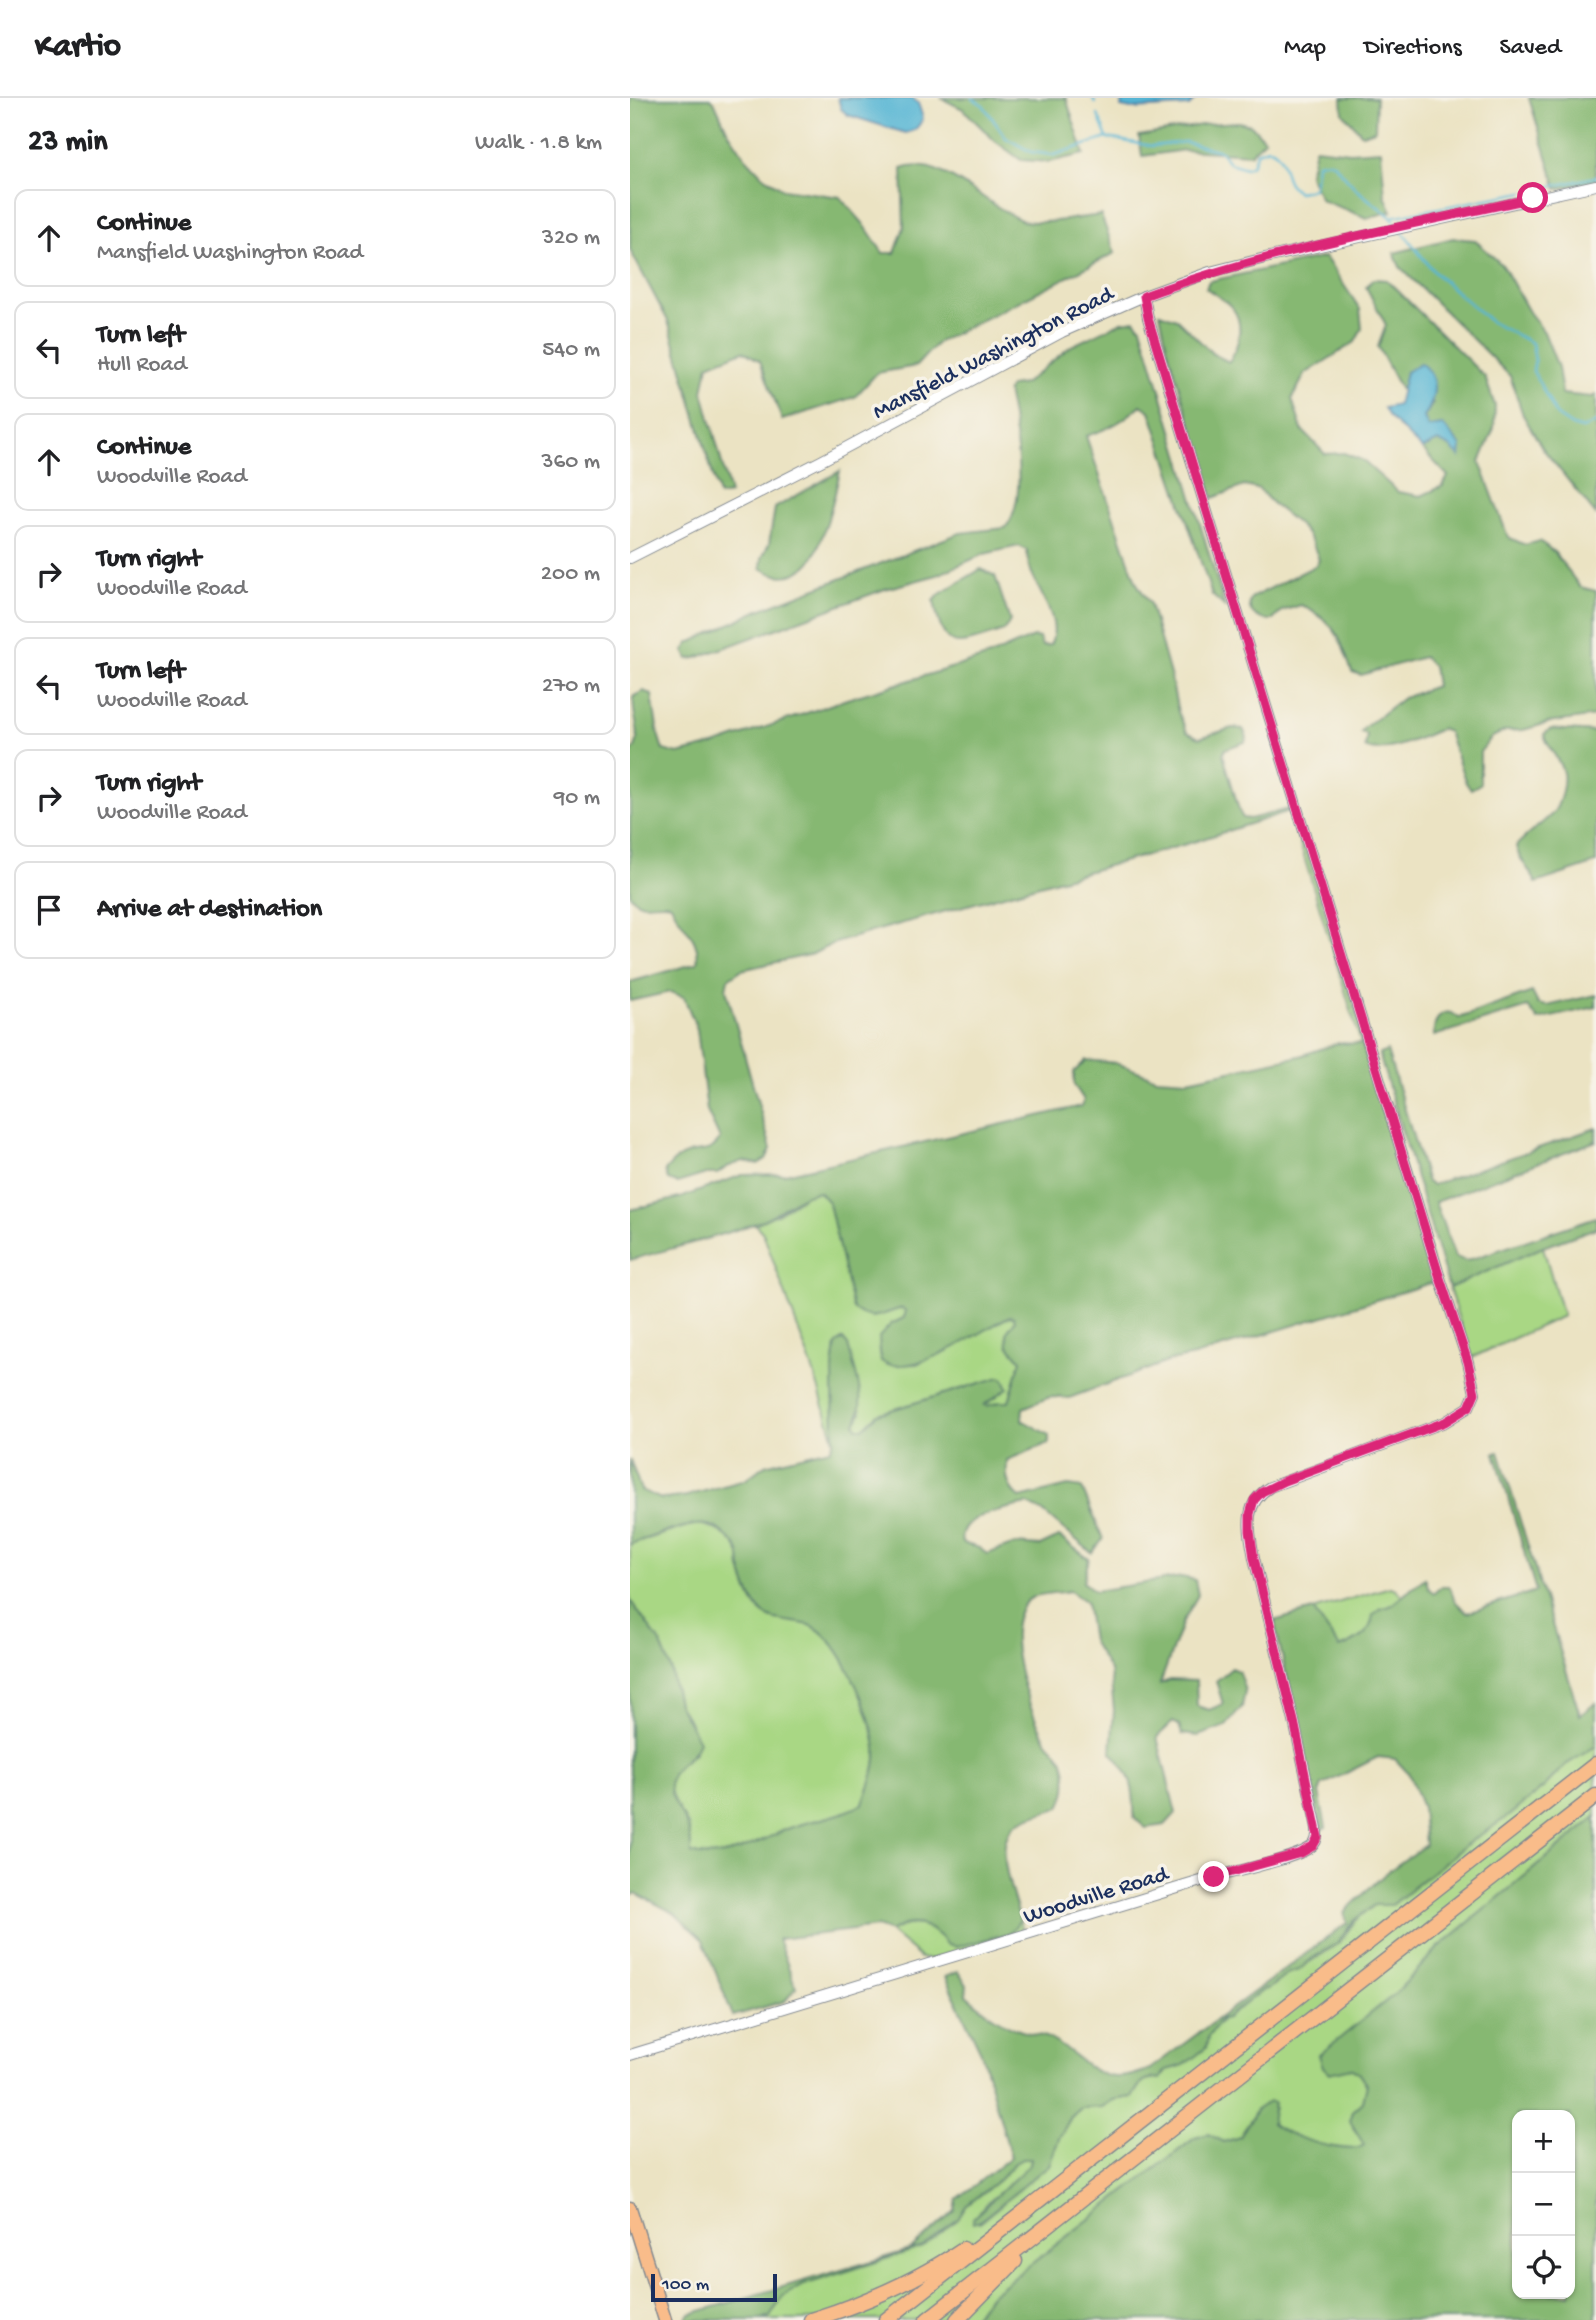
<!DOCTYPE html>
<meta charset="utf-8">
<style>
:root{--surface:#fff;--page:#f6f6f6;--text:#202124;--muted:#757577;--line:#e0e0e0}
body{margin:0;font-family:"Gochi Hand",sans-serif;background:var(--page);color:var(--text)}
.controls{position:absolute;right:21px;bottom:21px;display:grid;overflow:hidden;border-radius:14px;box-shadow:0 2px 5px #0004}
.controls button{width:63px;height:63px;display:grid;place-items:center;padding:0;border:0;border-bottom:2px solid var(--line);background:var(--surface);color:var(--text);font:35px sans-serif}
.scale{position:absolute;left:21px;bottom:18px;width:126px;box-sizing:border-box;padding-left:7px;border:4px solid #1b2f5e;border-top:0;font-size:19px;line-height:24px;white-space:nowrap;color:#1b2f5e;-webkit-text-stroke:5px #f7f3e8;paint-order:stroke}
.stop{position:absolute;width:21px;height:21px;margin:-16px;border:5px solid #db2777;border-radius:50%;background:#fff}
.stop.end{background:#db2777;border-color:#fff;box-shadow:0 2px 7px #0008}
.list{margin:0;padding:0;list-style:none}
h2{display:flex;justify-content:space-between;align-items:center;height:91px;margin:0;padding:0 28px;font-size:30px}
h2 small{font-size:23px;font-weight:400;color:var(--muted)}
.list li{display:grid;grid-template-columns:46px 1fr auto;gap:21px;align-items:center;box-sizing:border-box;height:98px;margin:0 14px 14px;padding:0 14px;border:2px solid var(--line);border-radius:14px}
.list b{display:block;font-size:26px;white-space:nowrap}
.list p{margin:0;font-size:23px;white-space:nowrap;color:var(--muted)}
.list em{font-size:23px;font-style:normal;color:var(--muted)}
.icon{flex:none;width:38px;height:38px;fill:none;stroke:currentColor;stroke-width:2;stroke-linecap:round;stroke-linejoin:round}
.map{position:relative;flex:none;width:966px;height:2222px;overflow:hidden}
header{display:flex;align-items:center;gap:42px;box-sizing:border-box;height:98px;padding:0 35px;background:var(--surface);border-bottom:2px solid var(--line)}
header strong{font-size:33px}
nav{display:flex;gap:38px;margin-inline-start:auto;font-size:24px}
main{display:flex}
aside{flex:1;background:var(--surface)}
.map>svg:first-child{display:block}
.green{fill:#a9d784;stroke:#628371;stroke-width:2}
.forest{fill:#86b872;stroke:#507468;stroke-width:2;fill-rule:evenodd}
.water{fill:#55b5d4;stroke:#387299;stroke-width:2}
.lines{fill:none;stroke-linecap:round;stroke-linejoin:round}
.stream{stroke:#55b5d4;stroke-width:2.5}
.minor-casing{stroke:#838990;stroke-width:12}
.major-casing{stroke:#838990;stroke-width:15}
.highway-casing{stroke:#838990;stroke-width:17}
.minor{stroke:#fff;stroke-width:10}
.major{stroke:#f9bc8a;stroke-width:12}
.highway{stroke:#f9bc8a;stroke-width:14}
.route{stroke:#db2777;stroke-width:9}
.labels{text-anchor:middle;stroke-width:7;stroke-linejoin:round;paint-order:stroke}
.street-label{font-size:23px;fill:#1b2f5e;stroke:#f7f3e8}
</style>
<header>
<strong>Kartio</strong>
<nav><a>Map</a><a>Directions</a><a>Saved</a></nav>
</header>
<main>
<aside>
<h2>23 min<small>Walk · 1.8 km</small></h2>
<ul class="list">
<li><svg class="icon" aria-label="ahead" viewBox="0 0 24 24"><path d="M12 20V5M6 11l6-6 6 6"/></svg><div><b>Continue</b><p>Mansfield Washington Road</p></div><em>320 m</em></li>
<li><svg class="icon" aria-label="left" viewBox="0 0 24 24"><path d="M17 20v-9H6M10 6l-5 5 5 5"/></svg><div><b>Turn left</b><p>Hull Road</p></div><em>540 m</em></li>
<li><svg class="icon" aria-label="ahead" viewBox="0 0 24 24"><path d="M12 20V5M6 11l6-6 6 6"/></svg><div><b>Continue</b><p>Woodville Road</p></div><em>360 m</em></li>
<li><svg class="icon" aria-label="right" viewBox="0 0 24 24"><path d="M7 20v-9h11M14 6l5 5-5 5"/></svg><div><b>Turn right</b><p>Woodville Road</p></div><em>200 m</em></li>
<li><svg class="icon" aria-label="left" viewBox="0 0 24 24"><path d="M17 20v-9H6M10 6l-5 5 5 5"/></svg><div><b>Turn left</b><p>Woodville Road</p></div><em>270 m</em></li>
<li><svg class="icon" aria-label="right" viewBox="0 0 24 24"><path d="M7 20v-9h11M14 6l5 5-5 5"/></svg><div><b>Turn right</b><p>Woodville Road</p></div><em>90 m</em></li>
<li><svg class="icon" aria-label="arrive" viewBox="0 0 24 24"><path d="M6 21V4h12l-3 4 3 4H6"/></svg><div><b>Arrive at destination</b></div></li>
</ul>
</aside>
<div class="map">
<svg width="966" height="2222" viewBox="0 0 966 2222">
<rect width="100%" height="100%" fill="#f7f3e8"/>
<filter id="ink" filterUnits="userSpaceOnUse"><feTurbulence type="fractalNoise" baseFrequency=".0143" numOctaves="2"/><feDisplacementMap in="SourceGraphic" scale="14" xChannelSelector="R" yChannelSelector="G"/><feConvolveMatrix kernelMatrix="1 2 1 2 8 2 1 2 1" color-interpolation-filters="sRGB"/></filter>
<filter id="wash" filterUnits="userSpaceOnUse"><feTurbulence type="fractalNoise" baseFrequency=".00686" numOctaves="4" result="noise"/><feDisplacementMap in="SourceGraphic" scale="28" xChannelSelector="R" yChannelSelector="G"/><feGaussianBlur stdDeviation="1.57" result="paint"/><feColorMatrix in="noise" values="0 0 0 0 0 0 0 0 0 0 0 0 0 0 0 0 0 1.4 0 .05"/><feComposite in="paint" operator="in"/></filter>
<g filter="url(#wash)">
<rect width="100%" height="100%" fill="#ebe3c3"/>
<g class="green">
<path d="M664 712 808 1183 804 1184 660 713Z"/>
<path d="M189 1094 199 1105 223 1211 243 1219 272 1210 276 1213 274 1220 261 1226 249 1247 251 1263 257 1267 287 1266 380 1218 384 1219 385 1223 377 1234 378 1247 391 1262 379 1304 356 1309 354 1307 366 1299 374 1281 370 1279 248 1316 233 1330H227L225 1326 231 1315 218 1247H206L203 1271 204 1342 184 1275 133 1135 125 1126 149 1115 179 1095Z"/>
<path d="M913 1149 933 1218 841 1260 819 1190Z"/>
<path d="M66 1426C83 1428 101 1437 109 1454 111 1458 110 1465 111 1470 114 1483 119 1499 127 1510 142 1529 168 1518 186 1530 217 1550 241 1614 246 1649 248 1667 239 1689 233 1706 210 1719 185 1721 160 1730 131 1742 92 1766 60 1755 61 1745 61 1737 58 1728 51 1712 34 1698 41 1677 45 1668 58 1661 65 1655L61 1625 48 1606 40 1569 0 1502V1446Z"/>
<path d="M760 1489 766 1491 772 1499 760 1508 750 1511C738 1535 735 1539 710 1550L683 1512Z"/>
<path d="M966 1648V1719L809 1849 766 1895 721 1970 729 1976 737 1988 733 2004 723 2013V2030L731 2039 735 2046 728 2051C701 2050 662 2044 641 2026V2018L644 2010 627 2011 610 2039 594 2044 578 2036 565 2040 362 2196 340 2222H132L140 2219 152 2199 173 2187 293 2149 328 2121 336 2108 369 2082 385 2065 392 2061H401V2066L349 2113 343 2124H350L419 2067 430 2038 441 2019 451 2010 472 2009 483 2002 502 1999C514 1981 513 1982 534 1977L536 1972 548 1969 576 1950 578 1939 592 1921 597 1920 633 1892C644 1890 650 1879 660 1874 674 1868 695 1855 707 1846 720 1834 727 1813 745 1807 750 1805 757 1807 762 1807L841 1743 877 1719 915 1688 934 1668Z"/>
<path d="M390 1822 393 1834 299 1862 291 1860 260 1834C283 1819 302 1827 317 1847L380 1835Z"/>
</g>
<g class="forest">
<path d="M0 0H80L84 3 97 32 115 59 131 76 153 91 210 99 233 125 253 155H265L274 129 272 71C309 56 357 108 391 122 406 128 454 119 471 117L485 155 308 244 286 268 247 275 225 299 152 322 130 263 113 253 78 267 73 294 100 396 89 398 38 223 0 152Z"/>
<path d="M311 0H436L454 56 419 64 391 62 365 43 333 11Z"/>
<path d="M712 0H746L745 32 732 36 713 15Z"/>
<path d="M899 0H966V83L927 91Z"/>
<path d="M608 24 621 27 635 42 620 56 555 52 512 58 509 38 577 26Z"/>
<path d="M685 50 720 54 751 52 755 98 762 113 737 120 691 102 679 77Z"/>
<path d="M823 140 845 142 873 168 899 214 914 234 928 269 932 296 962 299 966 297V417L913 351 893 317 880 278 770 169 764 155Z"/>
<path d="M695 159 730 211 732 231 725 244 675 276 662 301 672 332 695 356 714 355 732 362 768 394 791 398 813 388 818 378 792 351 808 343 820 349 813 327 798 330 794 319 803 305 776 274 772 294 748 249 756 227 736 189 743 181 757 182 855 279 865 308 864 330 850 364 878 439 895 447 910 443 925 455 950 489 966 493V618L918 625 893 632 875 633 862 639 850 654V686L841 691 836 685 818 634 811 631C795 638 750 659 735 649L737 637 731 634 735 629 773 600 806 588 803 568 793 559 731 577 722 574C709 538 707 525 671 507L652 513 643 522C630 523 615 515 621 500L685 468 689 462C678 427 665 426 640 403 636 399 633 395 629 391L614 388 583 400 537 249 530 215 547 221 583 256 599 264C608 249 615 227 603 211 597 203 584 196 576 190L579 183Z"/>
<path d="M505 222 511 229 595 509 582 497 520 313 511 307C492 324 479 331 456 338L506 484 520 506 541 580 548 614 557 634 569 640 602 630 613 631 617 639 615 644 595 651 593 656 610 715 613 720 620 721 659 711 660 713 560 745 241 834 202 846 183 856 111 872 98 881 96 891 141 1051 136 1061 128 1066 113 1063 97 1069 87 1076H76L47 1085 38 1082 35 1073C42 1065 48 1058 59 1055 73 1052 82 1055 90 1041L77 1013 67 931 54 899 40 894 0 903V884L67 865C72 840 49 827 41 806 25 801 11 814 0 796V656C17 638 0 619 4 598L14 593 22 597 28 636 33 652 48 656 84 647 217 601 357 559 403 539 409 540 412 548 420 547C436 518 396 485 397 452L389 448 354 456 307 477 255 491 66 560 58 561 54 553 59 545 129 512 330 435 375 430C400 401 384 328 377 293L381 288 394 286 441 248 492 224Z"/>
<path d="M210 373C206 393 192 451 179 465 165 481 147 481 131 470L132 460 139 446 145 410Z"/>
<path d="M351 471 365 478 380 523 374 533C327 547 315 560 304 503L310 496Z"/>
<path d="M921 631 966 634V765L906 785C901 772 888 762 886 748 898 735 911 727 922 716 930 708 935 685 933 675 930 660 917 650 914 636Z"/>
<path d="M902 894 908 906 917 908 966 897V909L908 922 898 909 804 938C803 922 813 906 829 920Z"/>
<path d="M708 945 732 946 804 1184 564 1258 540 1263 439 1300 420 1299 393 1310 392 1322 419 1337V1345L377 1362C376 1378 376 1389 390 1400L438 1388 452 1390 473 1441 462 1455 412 1413 397 1406C377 1411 325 1417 332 1445L349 1450 357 1456 385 1446 410 1448 429 1439 459 1461 453 1484 465 1493 552 1479 565 1482 568 1497 553 1523 530 1586 540 1582 566 1583 567 1608 579 1612 593 1606 586 1583 602 1570 609 1574 615 1593 612 1609 596 1628 568 1638 552 1636 549 1627 543 1624 527 1639 546 1715 535 1727 516 1730 504 1720C505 1690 501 1675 481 1654L484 1612 480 1573 462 1543 456 1504 440 1493C429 1495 412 1495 403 1499 363 1520 400 1614 416 1642 421 1650 430 1654 433 1663 438 1679 438 1695 430 1709 417 1714 401 1717 389 1724 359 1741 384 1798 390 1822L380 1835 326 1849 317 1847C302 1827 283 1819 260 1834L247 1829 148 1841 166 1890 155 1903 103 1918 73 1842 44 1815 6 1795 0 1797V1502L31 1546 40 1569 48 1606 69 1643C63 1663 48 1662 42 1677 34 1696 51 1711 57 1728 61 1737 61 1745 61 1755 92 1766 131 1742 160 1730 185 1721 210 1719 233 1706 239 1690 248 1668 246 1650 243 1619 212 1544 184 1529 165 1520 140 1528 127 1508 119 1497 114 1482 111 1469 110 1464 111 1458 109 1453 104 1444 91 1432 82 1428 63 1421 20 1440 0 1446V1361L11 1392 31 1401 53 1399 115 1382 135 1367 200 1351 204 1342 203 1271 206 1247 213 1241 218 1247C224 1272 238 1301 225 1326L227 1330H233L248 1316 370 1279 374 1281 378 1290 354 1307 357 1308 370 1304H379L391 1262 378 1247 377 1234 385 1223 384 1219 380 1218C351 1233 283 1282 251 1263L249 1239 261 1226 274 1220 276 1213 272 1210C252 1216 241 1225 223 1211L199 1105 189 1094C169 1095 147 1118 126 1125 85 1140 42 1150 0 1162V1112L53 1099 112 1077 155 1076 452 1008 454 1002 444 987V974L456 962 486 965 526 980 558 982 670 958Z"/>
<path d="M757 953 797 1084 802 1087 966 1030V1043L805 1104 825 1159 836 1163 966 1119V1130L913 1149 819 1190 749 956Z"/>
<path d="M869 1354 950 1617 966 1605V1648L934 1668 915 1688 877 1719 841 1743 762 1807H745L723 1823 708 1845 683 1860 669 1872 659 1875 638 1891 633 1892 596 1920 591 1921 578 1939 576 1950 554 1967 536 1972 530 1981C513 1978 510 1987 502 1999L483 2002 472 2009 451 2010 441 2019 430 2038 419 2067 350 2123 343 2125V2120L400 2066 401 2061H392L385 2065 369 2082 336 2108 328 2121 293 2149 173 2187 152 2199 140 2219 132 2222H54L60 2216 280 2152 325 2113 327 2101 381 2059 351 1954 315 1879 328 1874 337 1887 336 1897C353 1911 367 1924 389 1932 399 1936 411 1936 420 1941 461 1963 467 1994 520 1971L717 1825 714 1814 756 1775 795 1747 792 1710 779 1676 765 1661 748 1659 692 1687 689 1695 696 1729 692 1731 644 1523 683 1512 710 1550C727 1543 741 1537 743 1517L750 1511 760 1508 795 1480 799 1491 804 1495 812 1488H819L825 1503 837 1515 906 1493 865 1355Z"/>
<path d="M966 1719V2222H340L362 2196 565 2040 578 2036 594 2044 610 2039 627 2011 639 2003 644 2005 641 2025C656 2038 719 2059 734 2047L720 2023 723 2013 733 2004 737 1987 729 1976 721 1970 699 1975 693 1969 689 1957 766 1895 809 1849ZM940 2017V2196H887V2017Z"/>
</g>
<g class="water">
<path d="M208 0H282L288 5 293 20C289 28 285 34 275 35L218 17 211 11Z"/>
<path d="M493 0H567L559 8 501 11 491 9Z"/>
<path d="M790 265C810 279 806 300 794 319L798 329 813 327 831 348 830 359 820 349 808 343 792 351 759 319 754 310 768 307 776 274Z"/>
</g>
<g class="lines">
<g class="stream">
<path d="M342 0 353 7 376 40 401 54 424 57 477 40 522 48 555 44 591 53 599 65 616 70 622 67 627 54 638 50C656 56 651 72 659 85 660 87 667 93 668 94L679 92 684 89 687 65 699 63 704 66 727 92 761 119 768 128"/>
<path d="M463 0 465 5"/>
<path d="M468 17 477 40"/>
<path d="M909 91 966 79"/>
<path d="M761 119 894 94"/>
<path d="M772 133 804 174 861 224 902 245 905 262 903 273 927 318 942 328 953 331 966 324"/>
</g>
</g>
</g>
<g filter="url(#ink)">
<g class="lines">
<defs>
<g id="minor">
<path d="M0 460 191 363 432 234 514 198 580 174 635 160 966 87"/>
<path d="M0 1957 584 1779C603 1774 675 1759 684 1746 688 1741 687 1736 687 1730L664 1623 624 1460C619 1431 612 1406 640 1389L815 1324 839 1309 845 1295 838 1264 809 1177 518 220 514 198"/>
</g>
<path id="major" d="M0 2110 35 2222"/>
<g id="highway">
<path d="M181 2222C235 2205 286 2183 333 2151"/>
<path d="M256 2222 966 1666"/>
<path d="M297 2222 966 1698"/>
<path d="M327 2222 385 2163"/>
</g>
</defs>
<use href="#minor" class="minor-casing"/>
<use href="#major" class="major-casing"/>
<use href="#highway" class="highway-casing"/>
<use href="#minor" class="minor"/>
<use href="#major" class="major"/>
<use href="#highway" class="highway"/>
</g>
</g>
<g class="lines" filter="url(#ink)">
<path class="route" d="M584 1779 671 1755 683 1748 688 1739 664 1623 624 1460 620 1433V1416L624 1402 632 1394 654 1383 815 1324 839 1309 845 1295 838 1264 809 1177 518 220 514 198C639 152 773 129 903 100"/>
</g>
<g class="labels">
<g class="street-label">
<text transform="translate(362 253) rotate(-27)" y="8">Mansfield Washington Road</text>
<text transform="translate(465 1795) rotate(-17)" y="8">Woodville Road</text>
</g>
</g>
</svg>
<div class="controls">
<button>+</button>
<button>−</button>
<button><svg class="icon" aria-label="locate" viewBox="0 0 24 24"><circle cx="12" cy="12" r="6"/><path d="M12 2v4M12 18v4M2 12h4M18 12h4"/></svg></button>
</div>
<div class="scale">100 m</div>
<div class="stop" style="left:903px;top:100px"></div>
<div class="stop end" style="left:584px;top:1779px"></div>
</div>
</main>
